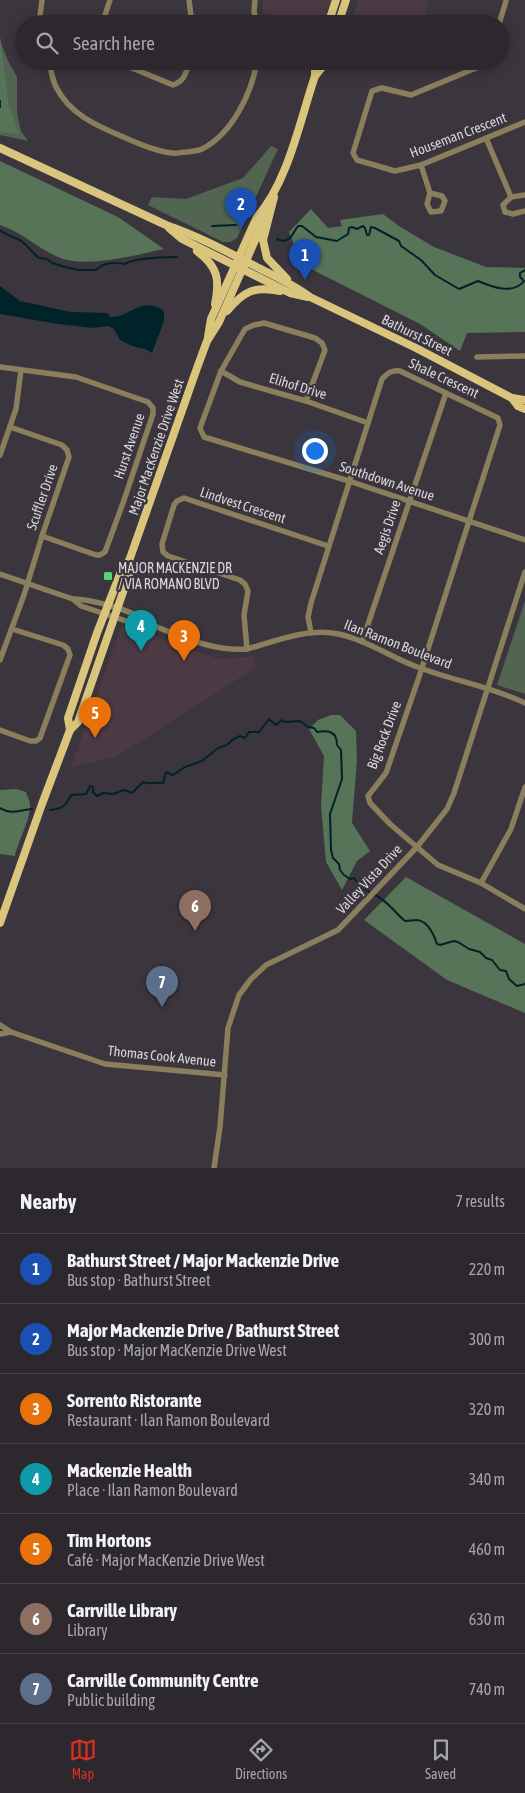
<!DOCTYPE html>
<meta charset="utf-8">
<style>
:root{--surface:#2c282e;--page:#343036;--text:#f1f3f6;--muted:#a6a6aa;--line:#48444a;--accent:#d93025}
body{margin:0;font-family:"Asap Condensed",sans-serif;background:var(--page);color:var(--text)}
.you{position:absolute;left:314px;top:450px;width:18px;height:18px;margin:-12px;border:4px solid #fff;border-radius:50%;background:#1a73e8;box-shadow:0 0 0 8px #1a73e833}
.badge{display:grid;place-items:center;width:32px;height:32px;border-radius:50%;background:var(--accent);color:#fff;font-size:16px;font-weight:700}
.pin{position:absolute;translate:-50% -41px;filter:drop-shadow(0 1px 2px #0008)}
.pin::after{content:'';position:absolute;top:26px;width:18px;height:15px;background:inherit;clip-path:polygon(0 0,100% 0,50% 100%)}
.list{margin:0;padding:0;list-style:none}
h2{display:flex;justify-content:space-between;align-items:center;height:65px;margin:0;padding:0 20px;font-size:21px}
h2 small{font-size:16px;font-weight:400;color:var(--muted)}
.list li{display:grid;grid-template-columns:32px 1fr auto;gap:15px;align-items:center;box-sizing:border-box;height:70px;padding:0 20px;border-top:1px solid var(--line)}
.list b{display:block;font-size:19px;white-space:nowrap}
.list p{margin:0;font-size:16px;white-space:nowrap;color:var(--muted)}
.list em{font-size:16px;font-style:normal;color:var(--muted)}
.icon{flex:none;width:28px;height:28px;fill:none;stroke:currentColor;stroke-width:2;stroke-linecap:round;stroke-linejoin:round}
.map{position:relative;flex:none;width:525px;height:1168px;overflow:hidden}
.search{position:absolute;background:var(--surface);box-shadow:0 2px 12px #0003;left:15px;right:15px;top:15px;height:55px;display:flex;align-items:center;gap:12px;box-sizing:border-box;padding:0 18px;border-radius:28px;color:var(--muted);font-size:19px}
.sheet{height:555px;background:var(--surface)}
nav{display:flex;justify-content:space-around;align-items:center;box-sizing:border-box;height:70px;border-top:1px solid var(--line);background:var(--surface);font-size:14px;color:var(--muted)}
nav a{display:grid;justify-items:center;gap:2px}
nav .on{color:var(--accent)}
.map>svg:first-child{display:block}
.commercial{fill:#4b3943}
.green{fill:#516551}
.forest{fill:#577358}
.water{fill:#002329}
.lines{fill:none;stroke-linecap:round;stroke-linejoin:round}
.stream{stroke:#002329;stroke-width:2}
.minor{stroke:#897f5c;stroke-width:5.5}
.major{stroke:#dac57c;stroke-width:8}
.poi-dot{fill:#56d671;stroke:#3b353d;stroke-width:2}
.labels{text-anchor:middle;stroke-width:4.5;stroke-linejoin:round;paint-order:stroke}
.street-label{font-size:14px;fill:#dad6db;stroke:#3b353d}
.poi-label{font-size:14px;fill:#dad6db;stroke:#3b353d;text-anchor:start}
</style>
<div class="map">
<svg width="525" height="1168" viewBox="0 0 525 1168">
<rect width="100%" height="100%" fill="#3b353d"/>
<g class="commercial">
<path d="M263 0H332L323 24H292L263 12Z"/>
<path d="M359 0H429L424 24H350Z"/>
<path d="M122 625 219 659 255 656V668L116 757 71 767Z"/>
</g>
<g class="green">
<path d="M0 40 8 61 17 77V113L21 131 28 141 0 135Z"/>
<path d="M271 146 278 149 237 238 231 242H223L148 205 152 197 186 199 243 178Z"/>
<path d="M525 601V694L497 685Z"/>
</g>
<g class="forest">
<path d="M0 36 8 102 19 134 0 132Z"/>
<path d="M0 161 118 217 164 249C135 255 86 269 58 257 37 248 22 232 0 225Z"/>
<path d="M311 209 328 228 342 226 340 220 383 214 399 226 434 247 486 267 525 268V332L467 333 460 351 420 324 313 270 300 260 289 232Z"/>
<path d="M331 715H340L356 731 357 760 352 823 370 851 357 861 342 890 326 862 321 806 324 756 309 729 318 720Z"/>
<path d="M16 789 26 792C27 796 30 801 30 804 31 819 18 841 15 856L0 854V790Z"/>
<path d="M406 877 525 944V1013L447 980 364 920Z"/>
</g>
<path class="water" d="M0 286 20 301 71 312 107 313 111 317C130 318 141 295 164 311V321L152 353 145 349 132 346 120 340 114 329 108 326 94 328 58 324 0 314Z"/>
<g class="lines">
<g class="stream">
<path d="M0 101V107"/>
<path d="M212 226 236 225"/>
<path d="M0 230C6 235 13 237 20 240 27 245 32 252 39 258L47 259 52 263 65 267 79 270H96C105 262 114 262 125 264 134 258 165 257 177 257"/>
<path d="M277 239C290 245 292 234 298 226H302L316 237 337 241 348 234 349 228 352 227 357 229 363 226 365 228 367 235H369L371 227 375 228 399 241 401 246 421 260 435 275 459 289 478 281C492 287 513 295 524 281L520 277V273L525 270"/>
<path d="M0 808C12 815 19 810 32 809"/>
<path d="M50 810C62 809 66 806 71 795L86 794 90 786 93 787V792L97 796 103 793 113 794 124 790 132 793 143 782C150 785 155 782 163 783L166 772 173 775 185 767 202 761 218 748 227 745 232 740 240 736 245 738 249 732H259L269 719 276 725 282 720 285 722 300 721 308 727 314 728 317 732C328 730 337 731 337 745L341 750 342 779 330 814 331 850 333 858 339 864 340 870 344 875 350 879 354 878 361 887 371 893"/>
<path d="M375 895C387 900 395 913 405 921 409 921 413 920 417 920 428 921 434 935 437 944L440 945 454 941 458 942 469 949 480 952 486 958 492 960 500 970 506 971 509 979 517 986 525 984"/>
</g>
<g class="minor">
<path d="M189 0 192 24"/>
<path d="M255 0 254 11 256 24"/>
<path d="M39 24 42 0"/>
<path d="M102 24 110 0"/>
<path d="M499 24 506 1"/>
<path d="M49 61C51 69 52 79 56 87 70 114 95 125 121 136 137 143 155 151 172 153 177 154 182 152 187 152 192 151 198 151 202 149 232 134 252 93 257 61"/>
<path d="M115 61 173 85C185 81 186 72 190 61"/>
<path d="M485 61 476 68 411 95 382 88 372 91 353 153 357 160 395 171 421 165 525 122"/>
<path d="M49 64 60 61"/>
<path d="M486 138 511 197"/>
<path d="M421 165 430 193 442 196 445 201 441 211 431 212 427 204 430 193"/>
<path d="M525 195 511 197 503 205 505 212 513 214 525 211"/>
<path d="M477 357 525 356"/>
<path d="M0 367 76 377 148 402 153 408V414L123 503 105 552 100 555H96L42 536"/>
<path d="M221 371 240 382 306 401 368 423"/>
<path d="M306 401 325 350 322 343 315 338 264 323 254 325 245 329 221 371 200 428 204 437 349 481 525 540"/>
<path d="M0 455 16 409 21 370"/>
<path d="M0 574 61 595 73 599 81 606 138 625 144 622"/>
<path d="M73 599C88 599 136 610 144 622 176 634 211 652 247 649 273 642 304 629 332 633 363 637 391 658 420 668 455 681 492 687 525 703"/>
<path d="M311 633 308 617 311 603 382 379C388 373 391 370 400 371L498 418 500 425 418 680 386 773 368 796 370 803 390 824 438 865 481 883 525 909"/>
<path d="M362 642 446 393"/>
<path d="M247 649 244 615 248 591 245 584 240 580 168 556 163 552 162 544 174 505 177 501 184 498 328 546"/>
<path d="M0 660 24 595 42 536 69 457 67 450 62 445 10 427"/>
<path d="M0 730 30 741H36L40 738 70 655 68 649 63 645 12 629"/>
<path d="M481 883 511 829 525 787"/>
<path d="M0 1025 11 1032 105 1064 225 1075"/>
<path d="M0 1034 11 1032"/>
<path d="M214 1168 220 1127 228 1028 239 995 251 979 266 965 338 930 417 847 447 809 454 793 525 572"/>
</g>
<g class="major">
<path d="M328 24 336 0"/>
<path d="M338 24 346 0"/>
<path d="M315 76 324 65 326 61"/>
<path d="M0 148 166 225C198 236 226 251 255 266 274 276 293 284 310 297L416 348 512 398 518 406 525 409"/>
<path d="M274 197 263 240 267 258 287 279"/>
<path d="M169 228 182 239 290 293 308 297"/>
<path d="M197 251C218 267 220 279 215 304"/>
<path d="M227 311C244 291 254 286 280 291"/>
<path d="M208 337 211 319 257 217C288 182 300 120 315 76V61"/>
<path d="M512 398 525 400"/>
<path d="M70 730 68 718 97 633 122 569 129 561 197 368 207 341 219 322 264 220 266 206"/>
<path d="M0 923 42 804 70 730 78 722 130 572 129 561"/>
</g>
</g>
<rect class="poi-dot" x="103" y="571" width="10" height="10" rx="2.5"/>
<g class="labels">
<g class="street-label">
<text transform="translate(458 135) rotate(-21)" y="5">Houseman Crescent</text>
<text transform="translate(417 335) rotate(26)" y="5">Bathurst Street</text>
<text transform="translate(444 378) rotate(25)" y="5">Shale Crescent</text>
<text transform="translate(298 386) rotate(17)" y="5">Elihof Drive</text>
<text transform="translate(129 446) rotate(-71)" y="5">Hurst Avenue</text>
<text transform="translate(156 447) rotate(-71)" y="5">Major MacKenzie Drive West</text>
<text transform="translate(387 481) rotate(18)" y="5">Southdown Avenue</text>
<text transform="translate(42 497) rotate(-71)" y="5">Scuffler Drive</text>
<text transform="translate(243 505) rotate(18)" y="5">Lindvest Crescent</text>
<text transform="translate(387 527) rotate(-71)" y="5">Aegis Drive</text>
<text transform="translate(398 644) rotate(21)" y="5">Ilan Ramon Boulevard</text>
<text transform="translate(384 735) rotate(-69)" y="5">Big Rock Drive</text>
<text transform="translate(369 879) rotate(-47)" y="5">Valley Vista Drive</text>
<text transform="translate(162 1056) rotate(6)" y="5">Thomas Cook Avenue</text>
</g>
<g class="poi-label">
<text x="118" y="573">MAJOR MACKENZIE DR<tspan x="118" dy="16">/ VIA ROMANO BLVD</tspan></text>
</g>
</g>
</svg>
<div class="you"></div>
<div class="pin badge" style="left:305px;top:280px;background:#1a4fb4">1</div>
<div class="pin badge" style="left:241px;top:229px;background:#1a4fb4">2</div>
<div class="pin badge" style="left:184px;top:661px;background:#e8710a">3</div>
<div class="pin badge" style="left:141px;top:651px;background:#0f9aa8">4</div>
<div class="pin badge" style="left:95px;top:738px;background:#e8710a">5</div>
<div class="pin badge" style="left:195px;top:931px;background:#8d6e63">6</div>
<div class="pin badge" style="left:162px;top:1007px;background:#5c6f8a">7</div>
<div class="search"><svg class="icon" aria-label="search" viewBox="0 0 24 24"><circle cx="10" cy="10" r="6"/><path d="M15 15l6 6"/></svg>Search here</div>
</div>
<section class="sheet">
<h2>Nearby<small>7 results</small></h2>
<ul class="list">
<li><span class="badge" style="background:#1a4fb4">1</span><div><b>Bathurst Street / Major Mackenzie Drive</b><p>Bus stop · Bathurst Street</p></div><em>220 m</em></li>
<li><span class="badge" style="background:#1a4fb4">2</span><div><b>Major Mackenzie Drive / Bathurst Street</b><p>Bus stop · Major MacKenzie Drive West</p></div><em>300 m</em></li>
<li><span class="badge" style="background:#e8710a">3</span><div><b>Sorrento Ristorante</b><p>Restaurant · Ilan Ramon Boulevard</p></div><em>320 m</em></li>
<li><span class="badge" style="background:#0f9aa8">4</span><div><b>Mackenzie Health</b><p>Place · Ilan Ramon Boulevard</p></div><em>340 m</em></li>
<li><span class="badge" style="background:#e8710a">5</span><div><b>Tim Hortons</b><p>Café · Major MacKenzie Drive West</p></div><em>460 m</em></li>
<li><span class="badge" style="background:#8d6e63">6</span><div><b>Carrville Library</b><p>Library</p></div><em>630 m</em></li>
<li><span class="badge" style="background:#5c6f8a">7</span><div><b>Carrville Community Centre</b><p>Public building</p></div><em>740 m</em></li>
</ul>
</section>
<nav>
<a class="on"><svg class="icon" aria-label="map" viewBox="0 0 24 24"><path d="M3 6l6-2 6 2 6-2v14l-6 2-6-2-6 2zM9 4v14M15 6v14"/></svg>Map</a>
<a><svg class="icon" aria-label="directions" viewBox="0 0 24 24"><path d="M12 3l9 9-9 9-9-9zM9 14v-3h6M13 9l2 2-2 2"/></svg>Directions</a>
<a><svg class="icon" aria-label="saved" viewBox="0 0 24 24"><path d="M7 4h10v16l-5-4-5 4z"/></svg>Saved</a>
</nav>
